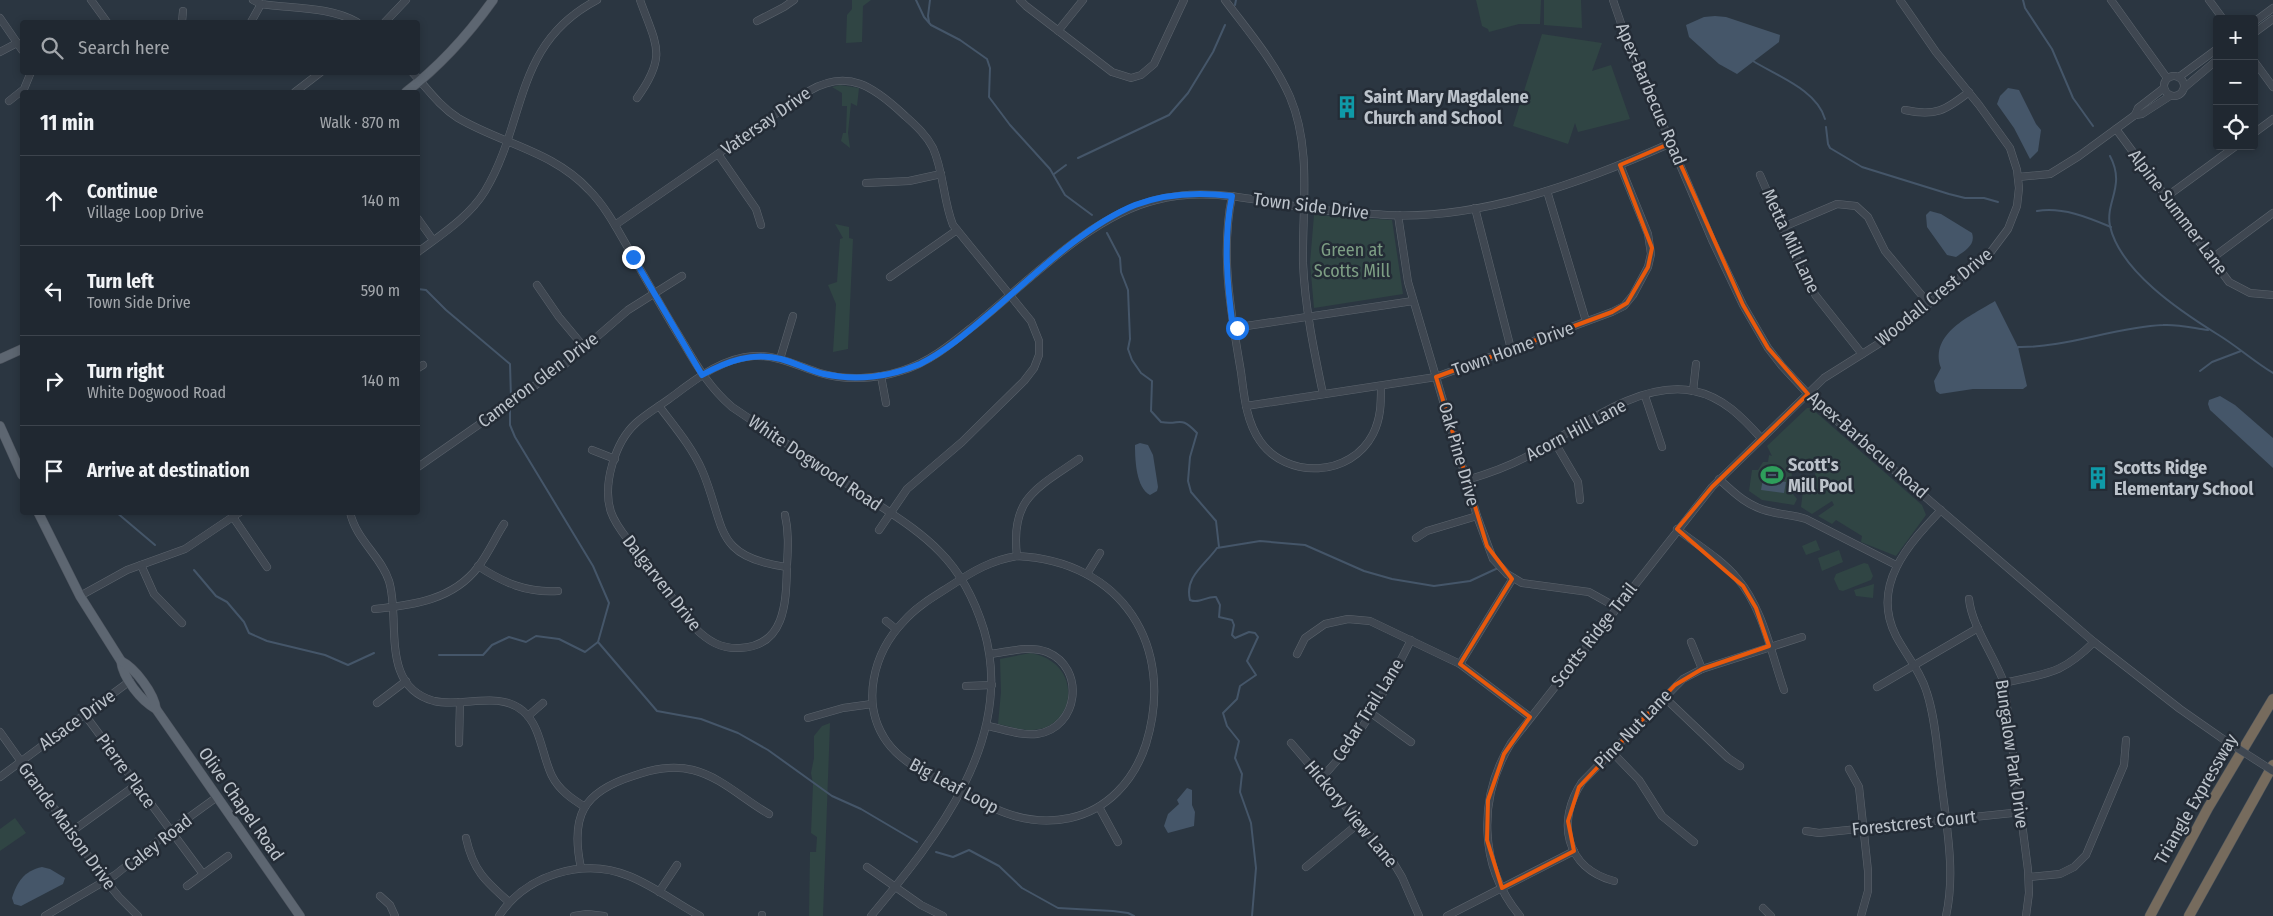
<!DOCTYPE html>
<meta charset="utf-8">
<style>
:root{--surface:#202831;--page:#2d343d;--text:#f1f3f6;--muted:#a2a6ab;--line:#3d444d}
body{margin:0;font-family:"Fira Sans Condensed",sans-serif;background:var(--page);color:var(--text)}
.controls{position:absolute;right:15px;top:15px;display:grid;overflow:hidden;border-radius:5px;box-shadow:0 2px 8px #0003}
.controls button{width:45px;height:45px;display:grid;place-items:center;padding:0;border:0;border-bottom:1px solid var(--line);background:var(--surface);color:var(--text);font:25px sans-serif}
.stop{position:absolute;width:15px;height:15px;margin:-11px;border:4px solid #1a73e8;border-radius:50%;background:#fff}
.stop.end{background:#1a73e8;border-color:#fff;box-shadow:0 1px 5px #0008}
.list{margin:0;padding:0;list-style:none}
h2{display:flex;justify-content:space-between;align-items:center;height:65px;margin:0;padding:0 20px;font-size:21px}
h2 small{font-size:16px;font-weight:400;color:var(--muted)}
.list li{display:grid;grid-template-columns:32px 1fr auto;gap:15px;align-items:center;box-sizing:border-box;height:90px;padding:0 20px;border-top:1px solid var(--line)}
.list b{display:block;font-size:19px;white-space:nowrap}
.list p{margin:0;font-size:16px;white-space:nowrap;color:var(--muted)}
.list em{font-size:16px;font-style:normal;color:var(--muted)}
.icon{flex:none;width:28px;height:28px;fill:none;stroke:currentColor;stroke-width:2;stroke-linecap:round;stroke-linejoin:round}
.map{position:relative;flex:none;width:2273px;height:916px;overflow:hidden}
.search{position:absolute;background:var(--surface);box-shadow:0 2px 8px #0003;left:20px;top:20px;width:400px;height:55px;display:flex;align-items:center;gap:12px;box-sizing:border-box;padding:0 18px;border-radius:5px;color:var(--muted);font-size:19px}
.panel{position:absolute;background:var(--surface);box-shadow:0 2px 8px #0003;left:20px;top:90px;width:400px;height:425px;border-radius:5px}
.map>svg:first-child{display:block}
.green{fill:#304544}
.water{fill:#455669}
.lines{fill:none;stroke-linecap:round;stroke-linejoin:round}
.stream{stroke:#455669;stroke-width:2}
.minor-casing{stroke:#5d656e;stroke-width:8}
.major-casing{stroke:#4c535d;stroke-width:10}
.highway-casing{stroke:#4a525b;stroke-width:11}
.minor{stroke:#3f4751;stroke-width:7}
.major{stroke:#5d6671;stroke-width:9}
.highway{stroke:#766b5d;stroke-width:10}
.minor-bridge-casing{stroke:#5d656e;stroke-width:8;stroke-linecap:butt}
.minor-bridge{stroke:#3f4751;stroke-width:7}
.route{stroke:#1a73e8;stroke-width:6}
.marked{fill:none;stroke:#e8590c;stroke-width:4;stroke-linejoin:round}
.labels{text-anchor:middle;stroke-width:5;stroke-linejoin:round;paint-order:stroke}
.street-label{font-size:18px;fill:#bcc3cb;stroke:#242c36}
.poi-label{font-size:18px;font-weight:bold;fill:#bcc3cb;stroke:#242c36;text-anchor:start}
.park-label{font-size:18px;fill:#7d9e84;stroke:#242c36}
</style>
<div class="map">
<svg width="2273" height="916" viewBox="0 0 2273 916">
<rect width="100%" height="100%" fill="#2b3641"/>
<g class="green">
<path d="M852 0H871L863 6 862 42 846 43 847 15 852 9Z"/>
<path d="M1476 0H1541L1540 24H1519L1489 32 1488 29 1482 26Z"/>
<path d="M1544 0H1581L1582 28 1544 25Z"/>
<path d="M1542 34 1602 43 1592 71 1611 65 1630 119 1578 132 1575 123 1568 144 1513 126Z"/>
<path d="M840 85 859 88 857 106 851 103 848 133 850 148 841 141 843 133H846L847 106H842V93L832 87Z"/>
<path d="M1314 215 1392 220 1403 294 1314 308 1310 263Z"/>
<path d="M835 224 849 227V238L853 239 848 349 833 352 836 304 828 285 837 282 840 239 843 238Z"/>
<path d="M1807 408H1811L1922 505 1926 515 1896 556 1861 542 1862 536 1836 520 1832 524 1818 516 1834 505 1832 501 1812 514 1801 507 1804 483 1814 485 1816 467 1793 464 1791 481 1794 482 1793 494 1797 499 1794 505 1762 500 1749 491 1752 470H1758L1763 462H1768L1769 455 1772 456 1767 446Z"/>
<path d="M1816 540 1820 550 1806 555 1802 546Z"/>
<path d="M1839 550 1843 562 1822 571 1818 558Z"/>
<path d="M1864 563 1868 564 1873 576 1871 580 1843 591 1839 590 1834 579 1836 574Z"/>
<path d="M1874 584 1873 598 1856 596 1854 590Z"/>
<path d="M1030 653C1084 662 1077 727 1033 730 1021 731 1009 726 998 724L1001 692 1000 659Z"/>
<path d="M830 723 823 916H809L810 852H816L817 837 811 833 813 784 811 773 814 758V736L822 726Z"/>
<path d="M15 818 26 833 0 851V829Z"/>
</g>
<g class="water">
<path d="M1715 16 1726 17 1780 35 1779 42 1737 74 1719 64 1689 37 1686 25 1704 17Z"/>
<path d="M2008 88 2019 90 2036 124 2041 130 2038 151 2030 159 2014 128 1997 104 2000 96Z"/>
<path d="M1930 211 1941 214 1972 233C1976 245 1965 251 1956 257L1947 255 1927 227 1926 215Z"/>
<path d="M1995 301 2018 347 2027 386 2023 389H1973L1940 394 1936 391 1934 381 1941 368C1929 333 1971 316 1995 301Z"/>
<path d="M2220 396 2235 405 2273 438V468L2210 410 2208 404 2209 400Z"/>
<path d="M1140 443 1148 445 1153 455 1158 487 1157 491 1150 495C1136 488 1135 460 1135 445Z"/>
<path d="M1765 468 1782 470 1780 481 1786 482 1784 493 1761 490Z"/>
<path d="M1187 788 1192 790V805L1195 812 1194 826 1168 833 1164 826 1168 814 1179 804 1177 800Z"/>
<path d="M42 867 50 869 65 878 63 884 21 906 14 904 12 898C17 882 24 871 42 867Z"/>
</g>
<g class="lines">
<g class="stream">
<path d="M916 0 924 17 931 25 960 40 987 59 990 68 989 97 1010 125 1050 169 1065 195 1092 215"/>
<path d="M2023 0 2025 8 2052 49 2073 98 2093 126"/>
<path d="M1235 5 1236 0"/>
<path d="M929 22 928 16 930 0"/>
<path d="M1753 61C1777 76 1817 90 1825 119"/>
<path d="M1826 127 1828 144 1830 148 1862 167 1949 194 1965 198H1984L1998 202"/>
<path d="M2110 156C2126 186 2105 202 2110 226 2120 271 2180 311 2217 334 2237 346 2253 361 2273 373"/>
<path d="M1078 158 1169 115 1188 93 1213 52 1225 25"/>
<path d="M1054 174 1066 165"/>
<path d="M2037 211C2063 207 2087 217 2111 227"/>
<path d="M1107 233 1120 258 1121 272 1128 290 1130 339 1128 349 1132 360 1141 373 1152 381 1151 411 1161 422C1181 426 1179 414 1197 433L1190 457 1188 481 1191 492 1216 521 1219 547"/>
<path d="M418 289 426 290 446 310 510 364 511 398"/>
<path d="M2017 349 2018 347C2067 348 2114 327 2163 325 2178 324 2193 328 2208 330"/>
<path d="M2200 371 2212 362 2241 351"/>
<path d="M116 512 155 545"/>
<path d="M194 570 216 596 227 602 244 622 249 633 267 641 325 655 348 665 374 653"/>
<path d="M598 642 657 711 701 719 738 733 768 750 832 796 861 809 917 842"/>
<path d="M439 655H483L492 645 509 637 526 642 536 636 559 639 585 652 598 642 609 603 593 566 515 437 510 425V406"/>
<path d="M936 852 953 857 969 850 999 866 1022 888 1058 908 1113 911 1128 913 1134 916"/>
<path d="M1252 916 1256 868 1251 823 1240 792 1242 774 1235 758 1239 741 1227 726 1223 713 1237 699 1240 686 1256 675 1247 661 1258 637 1255 633 1249 632 1235 638 1232 635 1234 625 1232 620 1219 617 1220 605 1216 597C1206 596 1200 604 1190 600 1184 577 1205 565 1217 548L1260 541 1305 545 1364 571 1392 579 1434 586 1470 581 1498 568"/>
</g>
<defs>
<g id="minor">
<path d="M91 0 107 22"/>
<path d="M253 0 261 4C293 9 328 6 357 22"/>
<path d="M1020 0 1026 6 1112 72 1131 78 1141 75 1154 64 1184 0"/>
<path d="M1225 0C1248 31 1275 62 1290 97 1312 149 1302 208 1303 263 1305 308 1314 351 1323 394"/>
<path d="M1613 0 1626 38 1712 240 1743 305 1768 348 1782 366 1808 394 1836 420 2094 642 2180 709 2223 739"/>
<path d="M2111 0 2167 78"/>
<path d="M2209 0 2223 19"/>
<path d="M0 18 22 50"/>
<path d="M757 21 784 7 794 0"/>
<path d="M182 22 183 11"/>
<path d="M251 22 261 4"/>
<path d="M385 22 406 0"/>
<path d="M2254 22 2273 8"/>
<path d="M1058 31 1083 0"/>
<path d="M2254 33 2273 19"/>
<path d="M0 52 17 43"/>
<path d="M2254 61 2273 87"/>
<path d="M412 72C427 88 439 106 458 118 502 144 553 151 589 190 605 206 616 227 627 246 646 279 664 312 684 344 698 368 711 389 732 407 775 436 818 465 861 493 888 512 917 528 940 552 961 573 975 601 984 630 1016 739 937 837 871 916"/>
<circle cx="2174" cy="86" r="10"/>
<path d="M2179 77 2217 49"/>
<path d="M2185 87 2217 60"/>
<path d="M295 92 321 72"/>
<path d="M637 98C668 55 656 45 640 0"/>
<path d="M9 101 24 89 31 72"/>
<path d="M1905 110C1935 117 1946 110 1969 92"/>
<path d="M2135 115 2138 108 2164 88"/>
<path d="M2116 129 2229 282 2250 293 2273 295"/>
<path d="M2254 133 2273 119"/>
<path d="M718 154 756 209 761 225"/>
<path d="M1760 175 1805 278 1816 296 1862 354"/>
<path d="M2018 177 2050 174 2079 156 2135 115 2142 114 2170 96"/>
<path d="M866 183 909 181 941 174"/>
<path d="M1547 191 1586 321"/>
<path d="M1232 196C1220 255 1231 313 1241 372 1244 395 1246 421 1260 441 1287 480 1351 477 1373 434 1381 418 1381 403 1381 386"/>
<path d="M2166 197 2236 146"/>
<path d="M1475 208 1511 349"/>
<path d="M1398 215 1408 282 1477 516 1493 559 1507 574 1522 583 1589 592 1616 607"/>
<path d="M418 219 433 240"/>
<path d="M615 225 809 91C848 68 874 87 903 114 914 124 926 134 933 148 944 173 943 200 953 225L1031 321 1039 341V355L1034 368 1024 381 962 442 907 489 879 530"/>
<path d="M1783 227 1837 204 1856 206 1868 217 1885 251 1929 304"/>
<path d="M418 252C442 234 469 217 485 191 527 121 513 44 597 0"/>
<path d="M2211 259 2273 213"/>
<path d="M890 277 957 230"/>
<path d="M537 285 559 317 584 347"/>
<path d="M1233 328 1413 301"/>
<path d="M780 359 793 316"/>
<path d="M418 368 423 365"/>
<path d="M881 376 886 403"/>
<path d="M1693 391 1696 364"/>
<path d="M1645 396 1662 447"/>
<path d="M659 406C674 426 692 447 702 470 726 526 712 557 787 567"/>
<path d="M1246 406 1436 377 1612 312 1624 306 1633 295 1648 267 1651 254 1648 234 1620 165"/>
<path d="M1554 441 1578 482 1580 500"/>
<path d="M592 450 615 459"/>
<path d="M418 467 563 366 628 310 682 276"/>
<path d="M1719 479C1735 494 1750 508 1772 512 1784 515 1794 515 1806 519L1896 565"/>
<path d="M1467 480C1487 474 1505 468 1524 458 1571 434 1637 379 1694 391 1723 397 1742 417 1761 438"/>
<path d="M1941 510C1909 544 1870 585 1896 636 1906 655 1921 672 1927 693 1936 721 1937 751 1941 779 1946 823 1956 872 1946 916"/>
<path d="M350 512C356 540 381 556 389 581 401 620 379 686 434 701 463 708 498 690 523 711 541 726 542 756 552 776 559 790 572 799 585 807"/>
<path d="M785 515C789 532 788 548 787 565 786 599 787 646 740 648 721 649 708 641 695 628 676 603 657 577 637 552 628 539 616 527 611 512 602 485 615 442 636 423 646 414 658 407 669 399 695 380 721 358 754 356 778 355 798 366 820 373 846 381 876 379 901 371 928 363 950 345 971 328 1024 286 1089 216 1156 200 1206 187 1255 200 1305 208 1332 212 1360 213 1387 215 1482 220 1586 181 1671 143"/>
<path d="M233 517 267 567"/>
<path d="M1677 529C1697 545 1720 558 1737 578 1763 608 1771 653 1784 690"/>
<path d="M1416 538 1427 531 1477 516"/>
<path d="M1017 556C1122 561 1176 646 1146 744 1134 781 1107 810 1070 818 1029 827 995 811 961 791 935 776 905 767 887 742 860 704 873 653 904 621 917 606 935 596 952 585 973 571 992 560 1017 556Z"/>
<path d="M1017 556C1010 498 1037 488 1079 459"/>
<path d="M141 565 154 594 182 623"/>
<path d="M478 566C504 583 527 593 558 591"/>
<path d="M1087 574 1100 553"/>
<path d="M80 596 127 570 185 549 240 512"/>
<path d="M1969 599C1972 627 1994 655 2004 683L2028 870 2029 893 2026 916"/>
<path d="M375 609C413 605 453 600 478 567 488 554 495 538 504 524"/>
<path d="M886 621 896 629"/>
<path d="M1691 642 1702 669"/>
<path d="M1297 654 1305 638 1325 624 1348 619 1370 621 1460 664 1530 717"/>
<path d="M1460 664 1513 578"/>
<path d="M2004 683C2047 673 2061 675 2094 642"/>
<path d="M966 686 992 685"/>
<path d="M1877 687 1978 628"/>
<path d="M1664 697 1728 758 1740 766"/>
<path d="M377 703 406 681"/>
<path d="M1371 713 1411 742"/>
<path d="M85 715 203 874"/>
<path d="M528 716 543 703"/>
<path d="M808 718 843 708 872 704"/>
<path d="M988 726C1003 729 1021 736 1037 734 1079 728 1086 668 1047 652 1029 645 1007 652 990 654"/>
<path d="M0 732 106 881 119 897 138 916"/>
<path d="M459 743 460 702"/>
<path d="M1291 743 1393 862 1402 877 1419 916"/>
<path d="M1612 752 1639 780 1662 816 1694 842"/>
<path d="M1849 769 1859 787 1868 871V891L1861 916"/>
<path d="M0 777 130 681"/>
<path d="M1321 778C1360 739 1387 688 1411 640"/>
<path d="M1099 807 1118 842"/>
<path d="M1806 831 1819 833 2022 812"/>
<path d="M71 832 136 785"/>
<path d="M466 838C473 870 485 881 509 902"/>
<path d="M867 867 921 905 943 916"/>
<path d="M1306 867 1359 823"/>
<path d="M581 868C570 816 583 792 633 776 653 769 672 765 693 770 721 777 744 800 769 814"/>
<path d="M2029 877 2060 874 2074 867 2086 855 2124 765 2126 740"/>
<path d="M1614 881C1565 868 1556 821 1582 782L1683 679 1702 669 1802 637"/>
<path d="M187 886 228 856"/>
<path d="M659 892 677 865"/>
<path d="M380 896 390 905 395 916"/>
<path d="M1763 908 1771 916"/>
<path d="M45 916 115 875 170 831 217 797"/>
<path d="M499 916C526 875 583 857 629 876 654 886 676 903 700 916"/>
<path d="M574 916 587 914 604 916"/>
<path d="M762 916V915"/>
<path d="M1447 916 1574 851"/>
<path d="M1520 916C1478 866 1478 797 1511 743L1712 487 1824 378 1883 341 1990 253 2008 229 2017 206 2019 188 2017 170 2010 148 1979 105 1936 52 1900 0"/>
</g>
<g id="major">
<path d="M406 92C440 66 468 35 493 0"/>
<path d="M0 359 22 349"/>
<path d="M0 426 22 475"/>
<path d="M38 512 80 596 121 661C123 678 141 701 156 709L300 916"/>
<path d="M121 661C135 668 154 693 156 709"/>
</g>
<g id="highway">
<path d="M2150 916 2208 808 2273 699"/>
<path d="M2189 916 2273 765"/>
</g>
</defs>
<use href="#minor" class="minor-casing"/>
<use href="#major" class="major-casing"/>
<use href="#highway" class="highway-casing"/>
<use href="#minor" class="minor"/>
<use href="#major" class="major"/>
<use href="#highway" class="highway"/>
<defs>
<path id="minor-bridge" d="M2223 739 2273 771"/>
</defs>
<use href="#minor-bridge" class="minor-bridge-casing"/>
<use href="#minor-bridge" class="minor-bridge"/>
</g>
<g class="lines">
<path class="route" d="M633 257 702 375C727 361 752 352 781 359 796 363 810 371 824 374 856 381 890 377 920 364 946 351 969 331 990 313 1032 277 1084 226 1135 205 1166 193 1200 192 1232 196 1223 240 1227 284 1233 328H1237"/>
</g>
<path class="marked" d="M1671 143 1743 305 1768 348 1808 394 1712 487 1677 529 1743 586 1756 608 1769 646 1702 669 1675 685 1579 787 1568 821 1574 851 1502 888 1487 840 1488 800 1504 754 1530 717 1460 664 1512 579 1487 546 1436 377 1612 312 1627 303 1648 267 1652 248 1620 165Z"/>
<defs>
<symbol id="building-bare" viewBox="-9 -9 18 18"><path d="M-4-6H4V6H1V3H-1V6H-4ZM-2.5-4.3h1.7v1.8h-1.7ZM.8-4.3h1.7v1.8H.8ZM-2.5-1h1.7V.8h-1.7ZM.8-1h1.7V.8H.8Z" fill="#0f9aa8" stroke="#242c36" stroke-width="2.5" paint-order="stroke"/></symbol>
<symbol id="stadium-bare" viewBox="-9 -9 18 18"><path d="M0-5a6.5 5 0 1 0 0 10a6.5 5 0 1 0 0-10ZM-3.5-1.8h7v3.6h-7Z" fill="#2e9e5b" stroke="#242c36" stroke-width="2.5" paint-order="stroke"/></symbol>
</defs>
<g fill-rule="evenodd">
<use href="#building-bare" x="1331" y="91" width="32" height="32"/>
<use href="#stadium-bare" x="1756" y="459" width="32" height="32"/>
<use href="#building-bare" x="2082" y="462" width="32" height="32"/>
</g>
<g class="labels">
<g class="street-label">
<text transform="translate(1651 94) rotate(67)" y="6">Apex-Barbecue Road</text>
<text transform="translate(766 121) rotate(-35)" y="6">Vatersay Drive</text>
<text transform="translate(1311 206) rotate(7)" y="6">Town Side Drive</text>
<text transform="translate(2178 212) rotate(53)" y="6">Alpine Summer Lane</text>
<text transform="translate(1791 241) rotate(65)" y="6">Metta Mill Lane</text>
<text transform="translate(1934 297) rotate(-39)" y="6">Woodall Crest Drive</text>
<text transform="translate(1513 349) rotate(-20)" y="6">Town Home Drive</text>
<text transform="translate(538 380) rotate(-37)" y="6">Cameron Glen Drive</text>
<text transform="translate(1576 430) rotate(-28)" y="6">Acorn Hill Lane</text>
<text transform="translate(1868 445) rotate(41)" y="6">Apex-Barbecue Road</text>
<text transform="translate(1459 454) rotate(74)" y="6">Oak Pine Drive</text>
<text transform="translate(815 463) rotate(34)" y="6">White Dogwood Road</text>
<text transform="translate(662 583) rotate(52)" y="6">Dalgarven Drive</text>
<text transform="translate(1594 635) rotate(-52)" y="6">Scotts Ridge Trail</text>
<text transform="translate(1368 710) rotate(-58)" y="6">Cedar Trail Lane</text>
<text transform="translate(77 720) rotate(-36)" y="6">Alsace Drive</text>
<text transform="translate(1633 729) rotate(-46)" y="6">Pine Nut Lane</text>
<text transform="translate(2012 754) rotate(82)" y="6">Bungalow Park Drive</text>
<text transform="translate(126 771) rotate(54)" y="6">Pierre Place</text>
<text transform="translate(954 786) rotate(28)" y="6">Big Leaf Loop</text>
<text transform="translate(2196 799) rotate(-60)" y="6">Triangle Expressway</text>
<text transform="translate(241 804) rotate(55)" y="6">Olive Chapel Road</text>
<text transform="translate(1351 814) rotate(50)" y="6">Hickory View Lane</text>
<text transform="translate(1914 823) rotate(-6)" y="6">Forestcrest Court</text>
<text transform="translate(67 826) rotate(54)" y="6">Grande Maison Drive</text>
<text transform="translate(158 843) rotate(-38)" y="6">Caley Road</text>
</g>
<g class="poi-label">
<text x="1364" y="103">Saint Mary Magdalene<tspan x="1364" dy="21">Church and School</tspan></text>
<text x="1788" y="471">Scott's<tspan x="1788" dy="21">Mill Pool</tspan></text>
<text x="2114" y="474">Scotts Ridge<tspan x="2114" dy="21">Elementary School</tspan></text>
</g>
<g class="park-label">
<text x="1352" y="256">Green at<tspan x="1352" dy="21">Scotts Mill</tspan></text>
</g>
</g>
</svg>
<div class="controls">
<button>+</button>
<button>−</button>
<button><svg class="icon" aria-label="locate" viewBox="0 0 24 24"><circle cx="12" cy="12" r="6"/><path d="M12 2v4M12 18v4M2 12h4M18 12h4"/></svg></button>
</div>
<div class="stop" style="left:1237px;top:328px"></div>
<div class="stop end" style="left:633px;top:257px"></div>
<div class="search"><svg class="icon" aria-label="search" viewBox="0 0 24 24"><circle cx="10" cy="10" r="6"/><path d="M15 15l6 6"/></svg>Search here</div>
<section class="panel">
<h2>11 min<small>Walk · 870 m</small></h2>
<ul class="list">
<li><svg class="icon" aria-label="ahead" viewBox="0 0 24 24"><path d="M12 20V5M6 11l6-6 6 6"/></svg><div><b>Continue</b><p>Village Loop Drive</p></div><em>140 m</em></li>
<li><svg class="icon" aria-label="left" viewBox="0 0 24 24"><path d="M17 20v-9H6M10 6l-5 5 5 5"/></svg><div><b>Turn left</b><p>Town Side Drive</p></div><em>590 m</em></li>
<li><svg class="icon" aria-label="right" viewBox="0 0 24 24"><path d="M7 20v-9h11M14 6l5 5-5 5"/></svg><div><b>Turn right</b><p>White Dogwood Road</p></div><em>140 m</em></li>
<li><svg class="icon" aria-label="arrive" viewBox="0 0 24 24"><path d="M6 21V4h12l-3 4 3 4H6"/></svg><div><b>Arrive at destination</b></div></li>
</ul>
</section>
</div>
